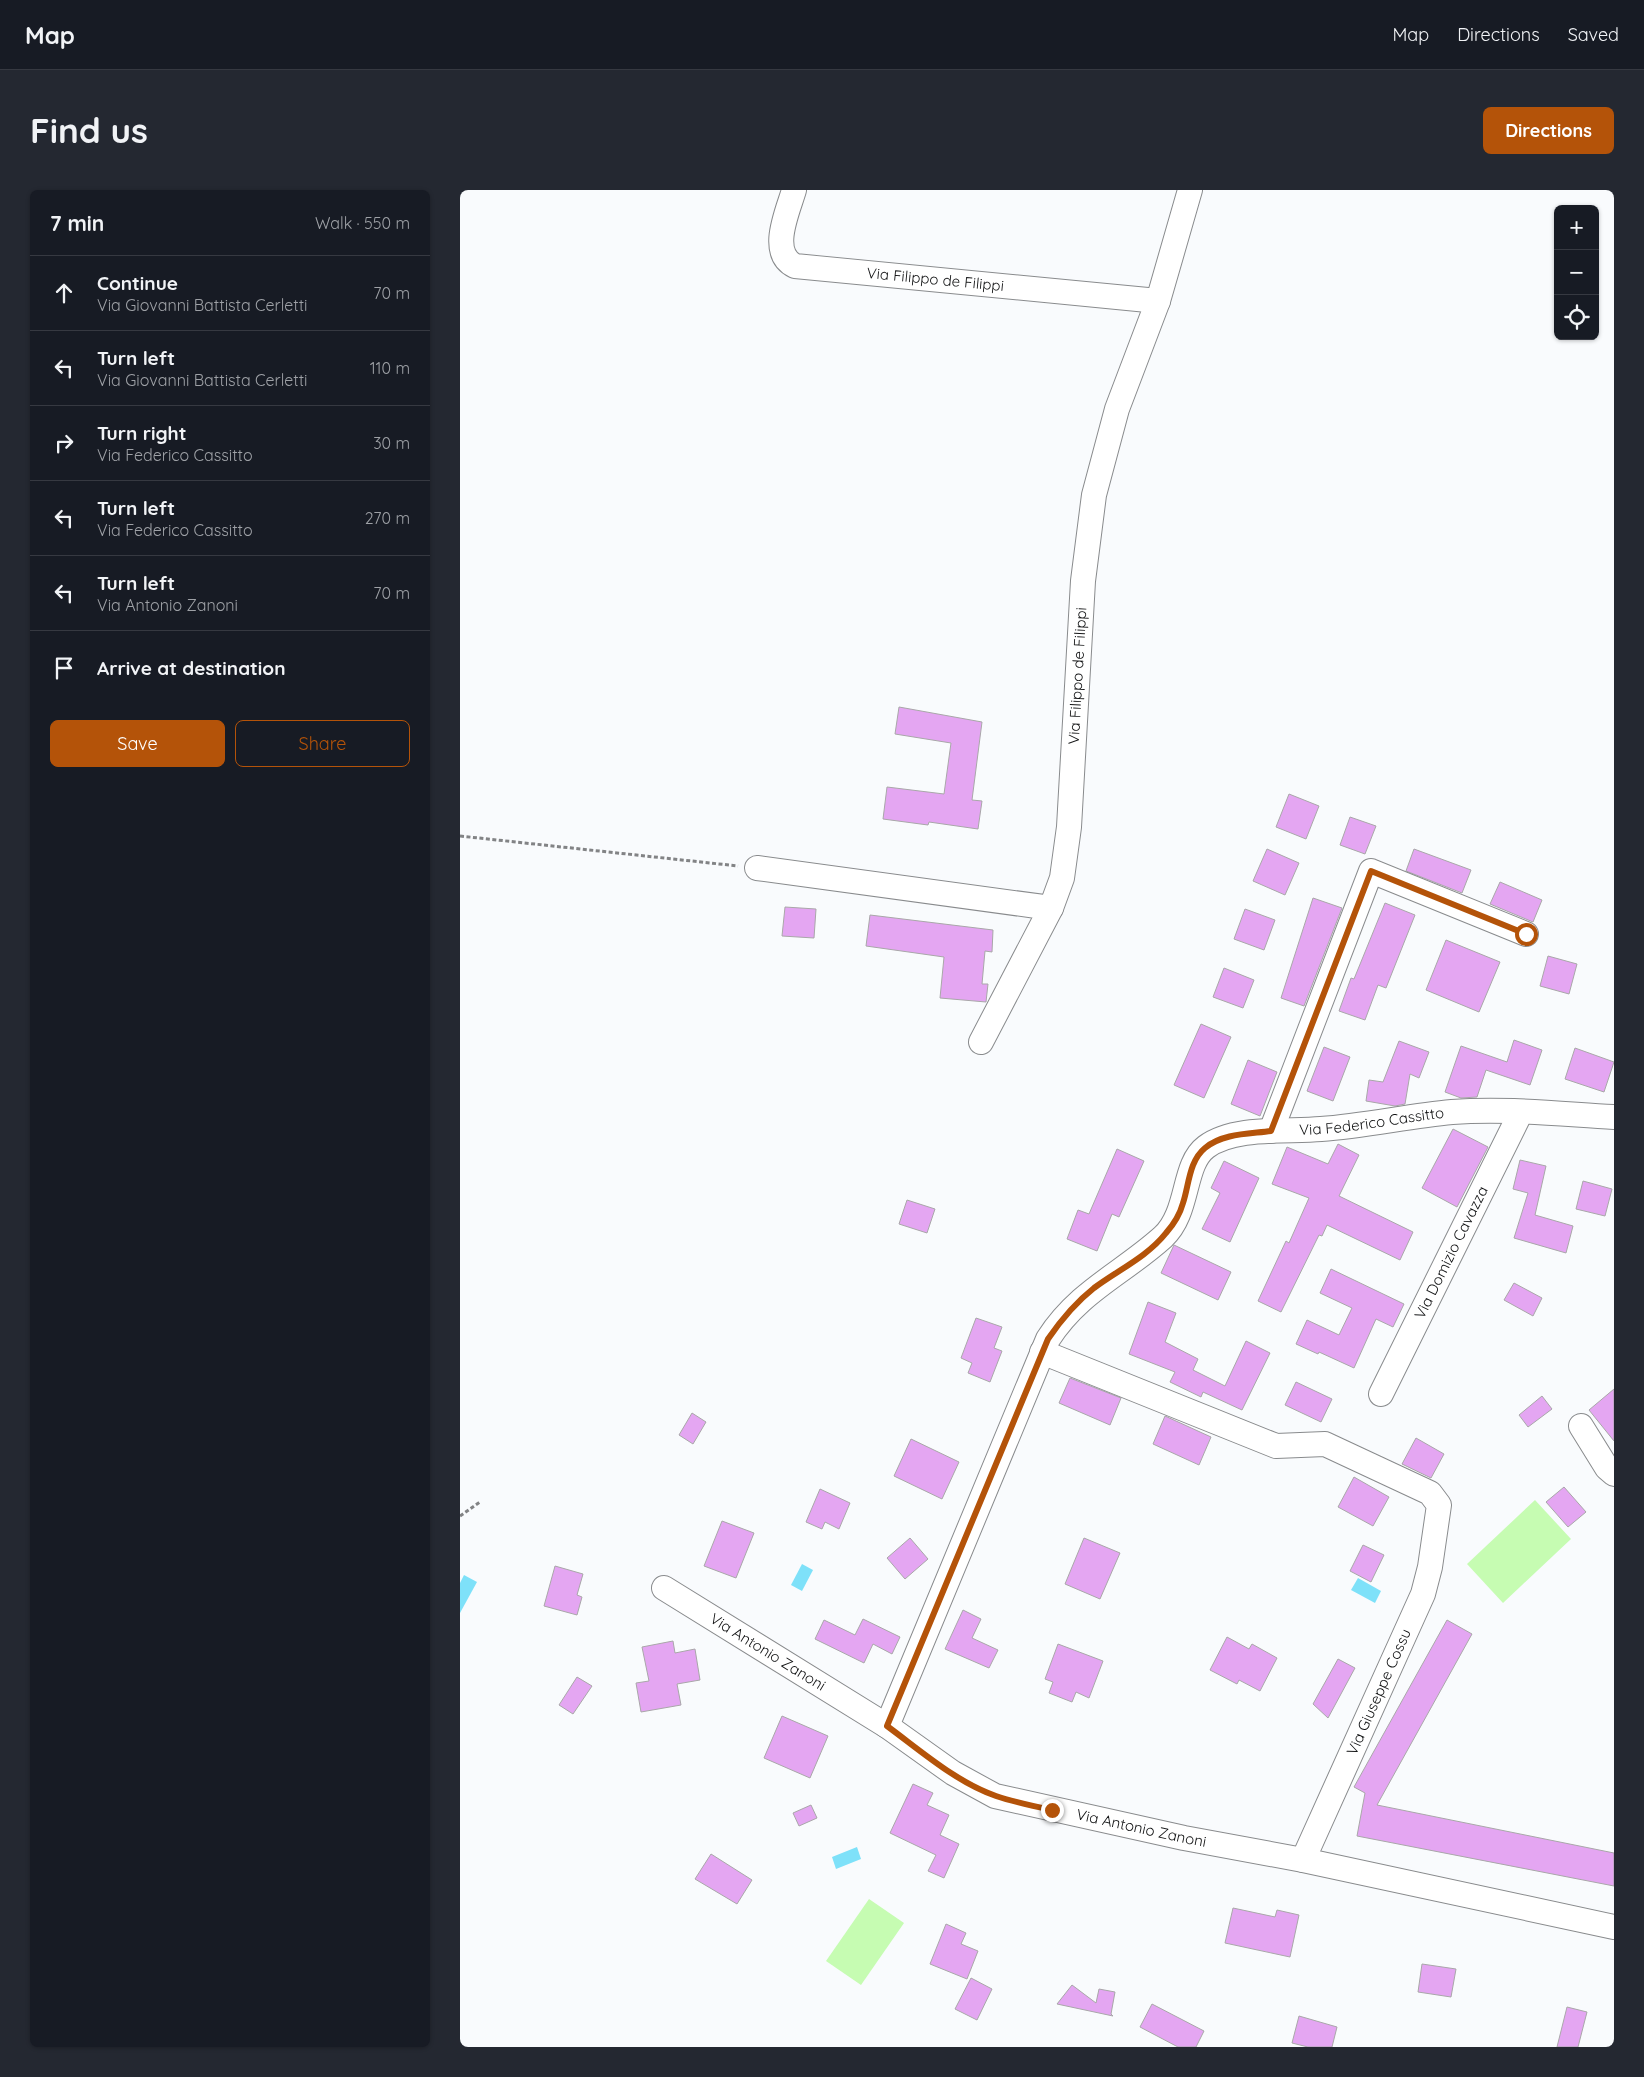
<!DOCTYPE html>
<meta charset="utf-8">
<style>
:root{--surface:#171b24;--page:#242831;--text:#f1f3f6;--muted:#9ea1a6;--line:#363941;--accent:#b45309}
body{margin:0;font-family:Quicksand,sans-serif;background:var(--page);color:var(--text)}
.controls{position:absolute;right:15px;top:15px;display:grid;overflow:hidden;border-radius:8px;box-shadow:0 1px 4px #0004}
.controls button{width:45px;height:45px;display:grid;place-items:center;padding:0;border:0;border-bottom:1px solid var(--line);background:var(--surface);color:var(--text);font:25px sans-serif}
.stop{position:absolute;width:15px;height:15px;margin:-11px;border:4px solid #b45309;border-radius:50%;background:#fff}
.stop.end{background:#b45309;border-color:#fff;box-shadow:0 1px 5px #0008}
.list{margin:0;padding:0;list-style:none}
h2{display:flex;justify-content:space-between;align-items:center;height:65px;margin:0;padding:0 20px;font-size:21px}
h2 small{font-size:16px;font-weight:400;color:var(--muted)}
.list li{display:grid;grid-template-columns:32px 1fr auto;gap:15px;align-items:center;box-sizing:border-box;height:75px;padding:0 20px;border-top:1px solid var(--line)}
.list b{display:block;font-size:19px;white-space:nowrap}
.list p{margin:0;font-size:16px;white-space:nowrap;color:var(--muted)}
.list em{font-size:16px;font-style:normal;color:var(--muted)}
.actions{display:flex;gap:10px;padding:15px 20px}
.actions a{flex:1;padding:11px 0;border:1px solid var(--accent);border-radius:8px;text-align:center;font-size:18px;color:var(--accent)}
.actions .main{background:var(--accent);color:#fff}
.icon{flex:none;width:28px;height:28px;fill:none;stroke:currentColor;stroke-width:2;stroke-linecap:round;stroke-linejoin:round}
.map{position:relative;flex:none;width:1154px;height:1857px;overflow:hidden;border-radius:8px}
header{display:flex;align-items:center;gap:30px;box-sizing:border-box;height:70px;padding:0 25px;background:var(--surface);border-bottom:1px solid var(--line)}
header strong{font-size:24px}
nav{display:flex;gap:28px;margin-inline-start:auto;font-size:18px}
.intro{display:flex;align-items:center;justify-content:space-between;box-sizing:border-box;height:120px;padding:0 30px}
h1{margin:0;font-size:35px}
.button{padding:12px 22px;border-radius:8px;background:var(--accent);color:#fff;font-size:18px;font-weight:700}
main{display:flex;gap:30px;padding:0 30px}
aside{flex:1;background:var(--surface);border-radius:8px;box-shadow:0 1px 4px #0004}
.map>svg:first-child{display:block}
.green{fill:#c6fcb2}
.water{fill:#7ee1f9}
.building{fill:#e4a6f2;stroke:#a9a7a9}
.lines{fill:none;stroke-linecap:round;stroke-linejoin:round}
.minor-casing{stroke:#898b8d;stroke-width:26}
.path{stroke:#828385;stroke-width:3;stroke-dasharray:4 2.5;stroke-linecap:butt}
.minor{stroke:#fff;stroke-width:24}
.route{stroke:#b45309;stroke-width:6}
.labels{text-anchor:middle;stroke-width:5;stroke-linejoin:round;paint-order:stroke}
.street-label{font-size:15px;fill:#101112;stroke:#fff}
</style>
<header>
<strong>Map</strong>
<nav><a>Map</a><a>Directions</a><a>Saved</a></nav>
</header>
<div class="intro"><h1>Find us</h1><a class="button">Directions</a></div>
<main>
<aside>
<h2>7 min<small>Walk · 550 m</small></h2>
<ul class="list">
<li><svg class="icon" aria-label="ahead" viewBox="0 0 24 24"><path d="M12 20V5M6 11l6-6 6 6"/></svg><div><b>Continue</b><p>Via Giovanni Battista Cerletti</p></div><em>70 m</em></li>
<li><svg class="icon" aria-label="left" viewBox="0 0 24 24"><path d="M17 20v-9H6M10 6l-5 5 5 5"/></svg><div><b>Turn left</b><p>Via Giovanni Battista Cerletti</p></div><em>110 m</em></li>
<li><svg class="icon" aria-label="right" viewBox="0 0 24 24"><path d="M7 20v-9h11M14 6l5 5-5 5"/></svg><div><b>Turn right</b><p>Via Federico Cassitto</p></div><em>30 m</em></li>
<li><svg class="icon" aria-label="left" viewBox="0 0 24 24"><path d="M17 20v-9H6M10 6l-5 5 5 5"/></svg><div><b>Turn left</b><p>Via Federico Cassitto</p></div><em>270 m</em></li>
<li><svg class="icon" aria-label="left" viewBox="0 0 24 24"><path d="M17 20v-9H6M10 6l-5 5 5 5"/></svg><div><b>Turn left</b><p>Via Antonio Zanoni</p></div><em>70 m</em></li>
<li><svg class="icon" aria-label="arrive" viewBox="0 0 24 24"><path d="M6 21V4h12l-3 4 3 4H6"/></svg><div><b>Arrive at destination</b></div></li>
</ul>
<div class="actions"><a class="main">Save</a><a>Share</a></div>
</aside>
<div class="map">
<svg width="1154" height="1857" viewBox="0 0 1154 1857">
<rect width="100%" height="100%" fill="#f9fbfd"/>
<g class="green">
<path d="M1075 1310 1111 1349 1043 1413 1007 1374Z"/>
<path d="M409 1709 444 1733 401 1795 366 1771Z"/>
</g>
<g class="water">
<path d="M342 1374 353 1380 342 1401 331 1395Z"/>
<path d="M4 1385 17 1392 0 1423V1393Z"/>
<path d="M898 1388 921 1401 915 1413 891 1400Z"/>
<path d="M397 1657 401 1669 376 1679 372 1667Z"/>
</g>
<g class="building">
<path d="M439 517 522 532 512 610 522 611 518 639 469 632 468 635 423 629 427 597 484 604 491 553 435 544Z"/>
<path d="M829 604 859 616 846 649 816 637Z"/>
<path d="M890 627 916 636 905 664 880 655Z"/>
<path d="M807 659 839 673 825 705 793 691Z"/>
<path d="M954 659 1011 680 1002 703 946 681Z"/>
<path d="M1040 692 1082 710 1073 732 1030 714Z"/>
<path d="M853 708 882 718 844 816 821 808Z"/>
<path d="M925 713 955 725 926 798 918 795 905 830 879 821 891 788 894 789Z"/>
<path d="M325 717 356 719 354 748 322 746Z"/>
<path d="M785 719 815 730 804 760 774 749Z"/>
<path d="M410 725 533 740 532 762 525 761 522 794H528L526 812 480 808 484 767 406 756Z"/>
<path d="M986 750 1040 772 1019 822 966 800Z"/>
<path d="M1088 766 1117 774 1109 804 1080 796Z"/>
<path d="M764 778 794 790 783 818 753 807Z"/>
<path d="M741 834 771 847 744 908 714 895Z"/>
<path d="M1054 850 1082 860 1070 895 1026 880 1017 907 1001 908 985 902 1001 856 1047 872Z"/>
<path d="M939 851 969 862 959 888 950 884 945 914 935 916 906 911 909 890 923 892Z"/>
<path d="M864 857 890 867 873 911 847 901Z"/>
<path d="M1115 858 1154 872 1144 902 1105 889Z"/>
<path d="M788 870 817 882 800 926 771 914Z"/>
<path d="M993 939 1028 957 997 1017 962 998Z"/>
<path d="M878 954 899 965 879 1006 953 1042 940 1070 867 1035 862 1046 859 1045 821 1122 798 1111 826 1051 829 1053 849 1008 812 994 827 957 868 974Z"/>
<path d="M657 959 684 971 659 1027 652 1024 637 1061 607 1049 618 1020 629 1024Z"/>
<path d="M1060 970 1086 976 1075 1025 1113 1036 1106 1063 1054 1048 1068 1003 1053 999Z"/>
<path d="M764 971 799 988 770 1052 742 1039 760 1003 751 998Z"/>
<path d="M1123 991 1152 999 1145 1026 1116 1019Z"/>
<path d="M447 1010 475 1019 467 1043 439 1034Z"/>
<path d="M714 1055 771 1082 758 1110 701 1083Z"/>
<path d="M871 1079 944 1114 933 1137 916 1129 894 1178 859 1162 858 1164 836 1154 847 1130 879 1145 892 1118 860 1103Z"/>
<path d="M1054 1093 1082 1108 1073 1126 1044 1110Z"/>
<path d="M688 1112 716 1123 705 1152 738 1169 733 1180 765 1196 786 1151 810 1163 782 1220 743 1202 741 1207 710 1192 715 1182 669 1164Z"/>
<path d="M516 1128 542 1137 534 1158 542 1161 530 1192 508 1183 512 1173 501 1168Z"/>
<path d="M610 1188 661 1208 650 1235 599 1213Z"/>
<path d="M836 1192 872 1209 861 1232 825 1215Z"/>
<path d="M1154 1199V1251L1129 1220Z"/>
<path d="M1082 1206 1092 1219 1068 1237 1059 1225Z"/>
<path d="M232 1223 246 1232 233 1254 219 1245Z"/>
<path d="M705 1226 751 1247 739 1275 693 1254Z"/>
<path d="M956 1248 984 1264 971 1288 942 1274Z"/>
<path d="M451 1249 499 1272 482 1309 434 1286Z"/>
<path d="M894 1287 929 1307 913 1336 878 1317Z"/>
<path d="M1104 1297 1126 1322 1108 1337 1086 1312Z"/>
<path d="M360 1299 390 1313 379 1339 365 1332 362 1339 346 1332Z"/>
<path d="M262 1331 294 1343 276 1388 244 1376Z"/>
<path d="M450 1348 468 1369 445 1389 427 1368Z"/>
<path d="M624 1348 660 1363 640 1409 605 1394Z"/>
<path d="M903 1355 924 1365 911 1392 890 1381Z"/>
<path d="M95 1376 123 1384 117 1405 122 1407 117 1425 84 1416Z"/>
<path d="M503 1420 521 1429 512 1448 538 1460 529 1478 485 1459Z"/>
<path d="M403 1429 440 1447 432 1464 413 1454 404 1473 355 1449 364 1430 395 1445Z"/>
<path d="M987 1430 1012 1444 917 1615 1154 1663V1696L897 1646 905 1603 894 1597Z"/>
<path d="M767 1447 789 1459 792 1454 817 1468 800 1501 779 1490 777 1494 750 1480Z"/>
<path d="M213 1451 215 1463 235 1459 240 1490 217 1494 221 1515 181 1522 176 1493 189 1491 182 1457Z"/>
<path d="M598 1454 643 1471 629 1508 616 1502 612 1512 589 1503 593 1492 585 1489Z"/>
<path d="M878 1469 895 1478 868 1528 853 1514Z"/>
<path d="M117 1487 132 1496 113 1524 99 1515Z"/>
<path d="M322 1526 368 1546 350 1588 304 1568Z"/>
<path d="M453 1594 473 1603 467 1615 489 1625 480 1645 499 1654 484 1688 468 1681 476 1665 430 1643Z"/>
<path d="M351 1615 357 1628 339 1636 333 1623Z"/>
<path d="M251 1664 292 1690 277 1714 235 1689Z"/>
<path d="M773 1718 815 1727 817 1720 839 1725 830 1767 765 1753Z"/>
<path d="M486 1734 506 1743 501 1754 518 1761 507 1789 470 1774Z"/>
<path d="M962 1774 996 1779 991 1807 958 1802Z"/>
<path d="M511 1788 532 1799 517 1830 495 1819Z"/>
<path d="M612 1795 636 1813 639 1799 655 1802 651 1824 653 1826 597 1814Z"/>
<path d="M692 1814 744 1841 736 1857H718L680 1837Z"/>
<path d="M1107 1817 1127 1822 1118 1857H1097Z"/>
<path d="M839 1826 877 1837 872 1857H848L832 1853Z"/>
</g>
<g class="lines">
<defs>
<g id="minor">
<path id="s1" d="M334 0C328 21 308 63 335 76L698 111"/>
<path d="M297 678 591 718"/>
<path id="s2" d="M521 852 591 718 602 688 609 637 623 391 634 305 657 219 698 111 730 0"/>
<path d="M811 941 911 681 1066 744"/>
<path d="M582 1162 816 1256 865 1254 970 1303 979 1315 970 1377 963 1404 843 1670"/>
<path id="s3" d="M921 1204 1061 922"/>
<path d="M1121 1236 1147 1278 1154 1284"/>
<path id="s4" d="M204 1398 427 1536 493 1583 535 1606 724 1648 843 1670 1154 1737"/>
<path id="s5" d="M427 1536 588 1149C619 1101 662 1084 703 1047 730 1022 722 975 746 957 774 936 827 942 861 939 905 936 948 926 992 922 1045 918 1100 924 1154 927"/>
</g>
</defs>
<use href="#minor" class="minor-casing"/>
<g class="path">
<path d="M0 646 278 676"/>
<path d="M0 1326 20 1312"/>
</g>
<use href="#minor" class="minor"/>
</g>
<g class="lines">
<path class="route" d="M592 1620C573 1616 554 1612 536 1606 496 1592 461 1561 427 1536L588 1149C601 1130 615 1113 634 1098 658 1080 687 1067 706 1043 714 1034 720 1024 723 1013 729 995 729 971 745 958 763 943 790 944 811 941L911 681 1066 744"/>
</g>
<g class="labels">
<g class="street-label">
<text dy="5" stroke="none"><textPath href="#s1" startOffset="224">Via Filippo de Filippi</textPath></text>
<text dy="5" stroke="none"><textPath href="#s2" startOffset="386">Via Filippo de Filippi</textPath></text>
<text dy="5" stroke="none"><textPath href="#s5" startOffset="844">Via Federico Cassitto</textPath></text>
<text dy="5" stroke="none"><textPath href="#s3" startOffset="158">Via Domizio Cavazza</textPath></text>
<text dy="5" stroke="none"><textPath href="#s4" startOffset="122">Via Antonio Zanoni</textPath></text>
<text transform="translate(919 1502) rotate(-66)" y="5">Via Giuseppe Cossu</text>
<text dy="5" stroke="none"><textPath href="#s4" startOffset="541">Via Antonio Zanoni</textPath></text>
</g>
</g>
</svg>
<div class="controls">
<button>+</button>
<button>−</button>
<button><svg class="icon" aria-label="locate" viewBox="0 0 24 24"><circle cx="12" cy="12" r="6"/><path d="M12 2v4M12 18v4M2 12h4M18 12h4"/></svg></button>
</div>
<div class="stop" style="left:1066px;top:744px"></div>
<div class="stop end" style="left:592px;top:1620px"></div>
</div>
</main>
